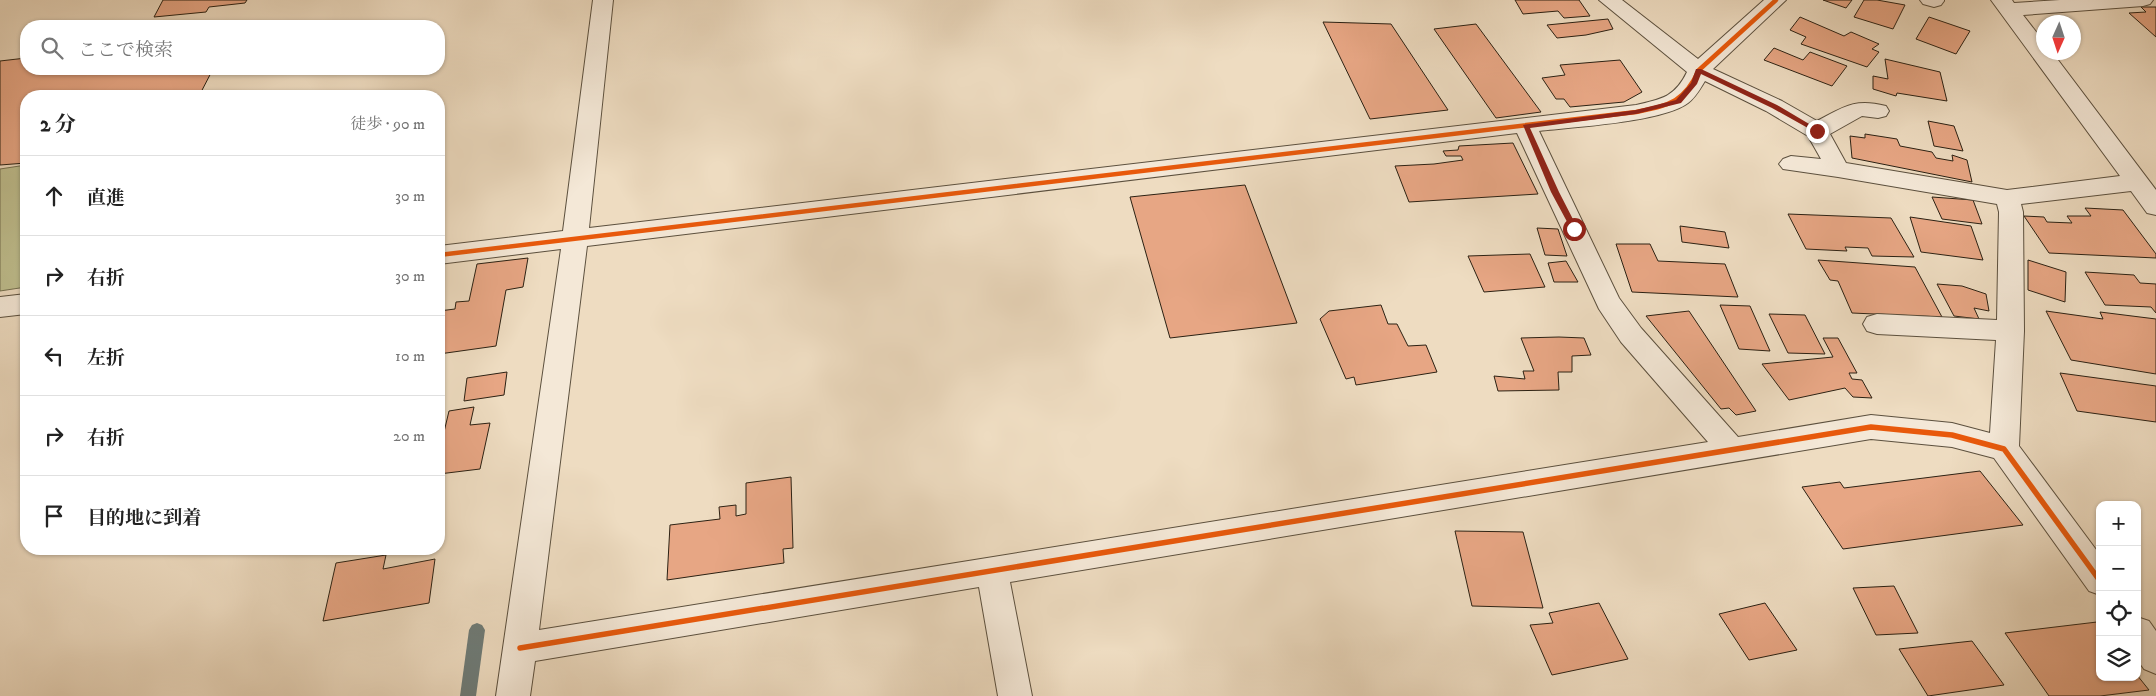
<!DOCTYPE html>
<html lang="ja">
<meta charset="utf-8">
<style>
:root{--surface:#fff;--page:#f6f6f6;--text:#222;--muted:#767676;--line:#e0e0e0}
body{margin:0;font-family:"IM FELL DW Pica","Noto Serif JP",serif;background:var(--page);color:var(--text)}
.controls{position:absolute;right:15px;bottom:15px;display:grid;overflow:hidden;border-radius:10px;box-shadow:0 1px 4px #0004}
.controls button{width:45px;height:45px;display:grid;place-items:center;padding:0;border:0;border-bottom:1px solid var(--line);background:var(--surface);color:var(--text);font:25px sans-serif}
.compass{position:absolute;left:2036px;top:15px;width:45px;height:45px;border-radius:50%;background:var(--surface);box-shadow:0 1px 4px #0004;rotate:183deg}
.stop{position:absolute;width:15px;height:15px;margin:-11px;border:4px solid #8f2418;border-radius:50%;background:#fff}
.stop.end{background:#8f2418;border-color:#fff;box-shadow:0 1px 5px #0008}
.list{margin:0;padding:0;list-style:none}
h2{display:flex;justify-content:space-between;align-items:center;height:65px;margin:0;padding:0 20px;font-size:21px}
h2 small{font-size:16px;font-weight:400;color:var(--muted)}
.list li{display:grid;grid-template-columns:32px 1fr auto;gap:15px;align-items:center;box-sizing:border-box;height:80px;padding:0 20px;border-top:1px solid var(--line)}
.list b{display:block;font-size:19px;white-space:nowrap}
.list em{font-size:16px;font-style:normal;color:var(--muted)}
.icon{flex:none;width:28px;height:28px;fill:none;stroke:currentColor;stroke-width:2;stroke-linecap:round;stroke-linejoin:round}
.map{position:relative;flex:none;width:2156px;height:696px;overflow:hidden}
.search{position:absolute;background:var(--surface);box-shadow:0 1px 4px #0004;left:20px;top:20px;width:425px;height:55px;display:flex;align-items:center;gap:12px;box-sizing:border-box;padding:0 18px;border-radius:20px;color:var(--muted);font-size:19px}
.panel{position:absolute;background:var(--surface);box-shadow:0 1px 4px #0004;left:20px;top:90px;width:425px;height:465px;border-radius:20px}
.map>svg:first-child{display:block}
.green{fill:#bfbf8f;stroke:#757051}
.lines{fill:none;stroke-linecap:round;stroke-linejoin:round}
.stream{fill:#6f7c78;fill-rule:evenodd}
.building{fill:#e7a684;stroke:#2b2113}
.minor-casing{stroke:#5c503e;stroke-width:2}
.minor{fill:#f4e8d7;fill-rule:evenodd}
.cycleway-far1-casing{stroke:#f4e8d7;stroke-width:7}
.cycleway-casing{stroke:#f4e8d7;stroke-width:9}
.cycleway-far1{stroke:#e8590c;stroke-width:4.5}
.cycleway{stroke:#e8590c;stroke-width:5.5}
.route{fill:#8f2418}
</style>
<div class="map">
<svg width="2156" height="696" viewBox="0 0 2156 696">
<rect width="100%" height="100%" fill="#eedcc1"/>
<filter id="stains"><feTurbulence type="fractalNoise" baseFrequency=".004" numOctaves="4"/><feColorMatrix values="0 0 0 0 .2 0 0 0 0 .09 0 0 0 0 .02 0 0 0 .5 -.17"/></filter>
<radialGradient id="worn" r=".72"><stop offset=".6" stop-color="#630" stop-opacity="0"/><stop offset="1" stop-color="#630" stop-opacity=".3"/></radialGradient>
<path class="green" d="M26 165V287L0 291V169Z"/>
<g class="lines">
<path class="stream" d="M477 623 482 625 485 630 476 696H460L469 630 472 625Z"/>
</g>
<g class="building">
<path d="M163 0H247L245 3 209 7 206 12 154 17Z"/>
<path d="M1515 0H1579L1590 16 1564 18 1558 11 1523 14Z"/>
<path d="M1823 0H1852L1846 8Z"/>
<path d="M1864 0H1877L1905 5 1893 29 1854 17Z"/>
<path d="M2141 7H2156V37L2129 13 2146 12Z"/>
<path d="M1800 17 1844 36 1851 32 1879 44 1872 49 1879 52 1867 67 1801 44 1806 37 1790 30Z"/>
<path d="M1929 17 1970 31 1956 54 1916 39Z"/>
<path d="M1608 19 1613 29 1586 35 1557 38 1547 25Z"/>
<path d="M1323 22 1391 24 1448 110 1370 119Z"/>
<path d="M1476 24 1541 112 1496 118 1434 29Z"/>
<path d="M1774 48 1803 60 1810 52 1847 66 1832 86 1764 60Z"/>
<path d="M26 58V69H213L199 96H26V163L0 165V61Z"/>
<path d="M1885 59 1940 72 1947 101 1897 93 1896 96 1873 89V76L1888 79Z"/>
<path d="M1620 60 1642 92 1624 102 1570 107 1564 99H1556L1542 78 1565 75 1560 65Z"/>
<path d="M1928 121 1954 126 1963 151 1934 146Z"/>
<path d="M1865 134 1897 139 1900 146 1932 152 1936 158 1953 161 1952 155 1967 160 1972 182 1852 158 1850 136 1865 138Z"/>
<path d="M1513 143 1538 194 1409 202 1395 166 1434 164 1463 160 1461 156H1446L1443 151 1458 150 1459 146Z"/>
<path d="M1245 185 1297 323 1170 338 1130 197Z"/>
<path d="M1932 197 1973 200 1982 224 1942 219Z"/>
<path d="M2085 208 2123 210 2156 254V258L2049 253 2024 216 2044 217 2047 222 2072 223 2067 216H2091Z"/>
<path d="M1788 214 1891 218 1914 257 1872 256 1868 248 1845 247 1847 251 1806 249Z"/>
<path d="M1910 217 1971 226 1983 260 1921 252Z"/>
<path d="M1680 226 1725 232 1729 248 1682 242Z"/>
<path d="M1537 228 1558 229 1567 256 1545 255Z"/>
<path d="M1616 244H1650L1658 261 1725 264 1738 297 1632 292Z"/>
<path d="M1530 254 1545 287 1484 292 1468 256Z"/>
<path d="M528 258 523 287 506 290 496 346 439 354V311L455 309 456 302 469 301 477 264Z"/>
<path d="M1818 260 1915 267 1942 317 1852 313 1838 281 1830 280Z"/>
<path d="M2028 260 2066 272 2065 302 2028 290Z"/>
<path d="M1566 261 1578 282H1554L1548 263Z"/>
<path d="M2085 272 2134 275 2140 283 2156 284V313L2151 307 2105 305Z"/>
<path d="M1937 284 1962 286 1986 294 1989 311 1974 308 1979 319 1954 316Z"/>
<path d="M1381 305 1388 324H1397L1408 346 1426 345 1437 372 1356 385 1354 377 1346 379 1320 319 1329 311Z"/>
<path d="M1720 305 1750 306 1770 351 1739 349Z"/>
<path d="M1689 311 1756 411 1736 415 1729 408 1721 409 1646 316Z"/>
<path d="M2046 311 2103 319 2100 312 2156 319V374L2071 360Z"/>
<path d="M1769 314 1805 315 1825 354 1788 353Z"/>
<path d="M1559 337 1584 338 1591 355 1572 356V372H1558L1559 390 1498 391 1494 376 1525 379 1523 371H1534L1521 338Z"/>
<path d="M1823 338H1838L1857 373H1849L1852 379 1862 380 1872 398 1853 397 1845 388 1789 400 1762 364 1833 357Z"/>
<path d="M507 372 504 395 464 401 467 378Z"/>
<path d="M2060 373 2156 386V422L2077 411Z"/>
<path d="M474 407 470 425 490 423 480 469 439 474V433L444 432 449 411Z"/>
<path d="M1980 471 2023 525 1843 549 1802 487 1840 482 1844 488Z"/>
<path d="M791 477 793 548 783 549 784 563 667 580 670 525 720 519 719 507 736 505V516L746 514V483Z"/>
<path d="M1455 531 1523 532 1543 608 1472 606Z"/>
<path d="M386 555 383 569 435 559 429 603 323 621 336 563Z"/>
<path d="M1894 586 1918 633 1876 635 1853 588Z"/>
<path d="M1599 603 1628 659 1552 675 1530 625 1553 623 1549 613Z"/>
<path d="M1765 603 1797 650 1749 660 1719 614Z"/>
<path d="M2097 622 2100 625V677H2137V675L2149 690 2100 696H2049L2005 633Z"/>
<path d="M1972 641 2004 685 1928 696 1899 649Z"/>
</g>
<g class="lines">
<defs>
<g id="minor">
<path d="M593 0H613L589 228 1636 105C1662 99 1675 97 1687 72L1599 0H1622L1698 59 1764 0H1786L1713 69 1782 101 1817 121C1844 107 1854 98 1886 106L1889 111 1886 116 1878 118 1862 116 1830 134 1846 163 2007 190 2120 176 1991 0H2012L2014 3 2060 0H2153L2150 4 2143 6 2023 15 2044 42V52H2052L2156 190V215L2147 213 2131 191 2021 204 2023 212 2024 331 2019 446 2100 555V595L2089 591 1994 458 1952 447 1871 439 1010 582 1032 696H998L979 587 535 661 530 696H496L561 249 439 264V246L563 231ZM1705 81 1766 111 1808 136 1821 159 1791 156 1783 159 1779 164 1783 169 1838 177 1997 204 1999 212 1997 320 1877 314 1867 317 1863 324 1867 331 1877 334 1996 340 1990 433 1952 423 1871 415 1738 437 1641 328 1619 298 1539 131C1574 127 1663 122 1688 103 1696 97 1700 89 1705 81ZM1517 133 1599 309 1621 342 1708 442 539 630 587 246Z"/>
<path d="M1920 0H1944V1L1941 5 1934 7 1923 4Z"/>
<path d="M26 294V314L0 317V297Z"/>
<path d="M2137 617 2149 621 2156 631V674L2144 669 2137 659Z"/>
</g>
</defs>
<use href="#minor" class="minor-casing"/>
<use href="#minor" class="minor"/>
<defs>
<path id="cycleway-far1" d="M439 255 1636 112C1669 105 1684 103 1699 70L1776 0"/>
<path id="cycleway" d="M520 648 1871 427 1952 435 2004 449 2100 581"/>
</defs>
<use href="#cycleway-far1" class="cycleway-far1-casing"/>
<use href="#cycleway" class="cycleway-casing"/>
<use href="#cycleway-far1" class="cycleway-far1"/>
<use href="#cycleway" class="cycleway"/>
</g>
<path class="route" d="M1696 69H1701L1777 105 1821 131 1815 132 1772 108 1701 74 1697 84 1681 103 1636 114 1530 128 1559 192 1578 229 1572 231 1551 192 1523 125 1636 110 1676 100 1691 83Z"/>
<rect width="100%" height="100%" filter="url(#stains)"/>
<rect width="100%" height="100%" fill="url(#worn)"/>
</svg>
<div class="controls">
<button>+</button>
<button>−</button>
<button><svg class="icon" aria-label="locate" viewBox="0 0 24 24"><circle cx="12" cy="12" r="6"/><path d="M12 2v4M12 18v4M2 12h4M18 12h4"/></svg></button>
<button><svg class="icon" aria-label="layers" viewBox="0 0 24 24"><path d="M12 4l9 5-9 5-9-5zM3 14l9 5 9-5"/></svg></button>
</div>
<svg class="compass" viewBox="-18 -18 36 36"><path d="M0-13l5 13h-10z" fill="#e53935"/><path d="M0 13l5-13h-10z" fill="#767676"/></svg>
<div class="stop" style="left:1574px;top:229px"></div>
<div class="stop end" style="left:1817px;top:131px"></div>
<div class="search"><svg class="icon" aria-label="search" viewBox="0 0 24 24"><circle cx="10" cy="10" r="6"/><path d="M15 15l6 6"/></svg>ここで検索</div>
<section class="panel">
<h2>2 分<small>徒歩 · 90 m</small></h2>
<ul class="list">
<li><svg class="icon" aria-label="ahead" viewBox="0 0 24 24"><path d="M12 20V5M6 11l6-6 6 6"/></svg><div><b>直進</b></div><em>30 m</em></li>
<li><svg class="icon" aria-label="right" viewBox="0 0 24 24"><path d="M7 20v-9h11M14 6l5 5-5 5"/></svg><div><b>右折</b></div><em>30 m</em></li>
<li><svg class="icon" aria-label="left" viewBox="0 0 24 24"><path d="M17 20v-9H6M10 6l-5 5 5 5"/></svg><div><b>左折</b></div><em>10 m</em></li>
<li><svg class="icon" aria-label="right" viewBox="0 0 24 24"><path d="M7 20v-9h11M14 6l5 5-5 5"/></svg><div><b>右折</b></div><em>20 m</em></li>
<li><svg class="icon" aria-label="arrive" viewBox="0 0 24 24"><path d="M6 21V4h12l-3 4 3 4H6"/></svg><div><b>目的地に到着</b></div></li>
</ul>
</section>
</div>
